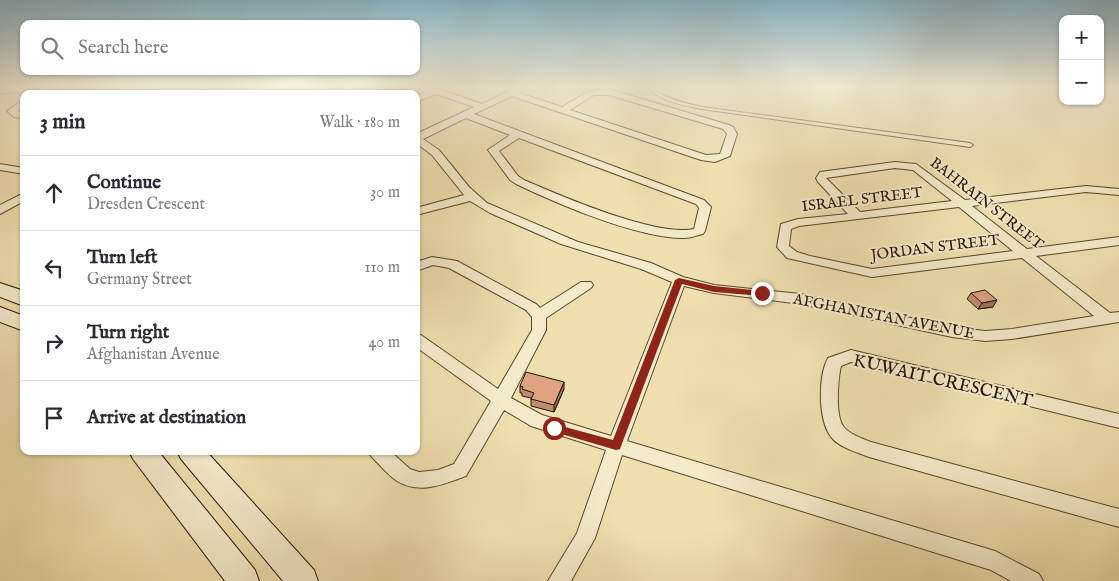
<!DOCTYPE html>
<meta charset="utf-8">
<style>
:root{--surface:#fff;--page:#f7f7f7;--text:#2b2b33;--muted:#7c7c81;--line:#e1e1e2}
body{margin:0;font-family:"IM FELL English",serif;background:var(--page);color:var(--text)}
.controls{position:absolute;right:15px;top:15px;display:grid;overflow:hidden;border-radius:10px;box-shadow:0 1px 4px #0004}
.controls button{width:45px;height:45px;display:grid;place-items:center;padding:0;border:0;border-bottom:1px solid var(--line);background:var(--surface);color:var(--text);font:25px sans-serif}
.stop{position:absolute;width:15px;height:15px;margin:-11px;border:4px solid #8f2418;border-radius:50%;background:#fff}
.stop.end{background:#8f2418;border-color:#fff;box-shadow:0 1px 5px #0008}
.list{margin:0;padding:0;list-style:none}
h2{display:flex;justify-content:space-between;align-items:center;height:65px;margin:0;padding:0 20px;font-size:21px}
h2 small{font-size:16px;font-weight:400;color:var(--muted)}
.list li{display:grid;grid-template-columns:32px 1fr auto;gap:15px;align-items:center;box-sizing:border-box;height:75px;padding:0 20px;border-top:1px solid var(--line)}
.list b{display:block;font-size:19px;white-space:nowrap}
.list p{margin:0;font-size:16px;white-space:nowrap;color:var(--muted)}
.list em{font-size:16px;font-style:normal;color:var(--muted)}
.icon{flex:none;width:28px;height:28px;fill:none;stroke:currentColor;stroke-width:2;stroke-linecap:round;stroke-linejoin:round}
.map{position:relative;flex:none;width:1119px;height:581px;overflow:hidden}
.search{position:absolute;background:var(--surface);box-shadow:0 1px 4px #0004;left:20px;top:20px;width:400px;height:55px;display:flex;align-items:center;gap:12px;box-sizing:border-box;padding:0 18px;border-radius:10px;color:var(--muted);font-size:19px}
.panel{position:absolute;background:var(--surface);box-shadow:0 1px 4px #0004;left:20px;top:90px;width:400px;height:365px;border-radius:10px}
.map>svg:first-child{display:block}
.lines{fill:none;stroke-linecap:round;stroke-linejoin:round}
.lane-casing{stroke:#57482d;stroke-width:2}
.street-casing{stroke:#57482d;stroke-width:2}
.secondary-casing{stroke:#241502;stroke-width:2}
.lane{fill:#f5ebcb;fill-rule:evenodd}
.street{fill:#f5ebcb;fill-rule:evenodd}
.secondary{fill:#f5ebcb;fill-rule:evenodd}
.wall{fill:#c08c70;stroke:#241502}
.shaded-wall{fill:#9c725b;stroke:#241502}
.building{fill:#dfa382;stroke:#241502}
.route{fill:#8f2418}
.labels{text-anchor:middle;stroke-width:4;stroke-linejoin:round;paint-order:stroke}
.street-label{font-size:15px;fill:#241502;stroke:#f5ebcb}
.near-street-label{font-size:18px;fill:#241502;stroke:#f5ebcb}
</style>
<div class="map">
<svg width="1119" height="581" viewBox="0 0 1119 581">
<rect width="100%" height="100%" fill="#f0e0af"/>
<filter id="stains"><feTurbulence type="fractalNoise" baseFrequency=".004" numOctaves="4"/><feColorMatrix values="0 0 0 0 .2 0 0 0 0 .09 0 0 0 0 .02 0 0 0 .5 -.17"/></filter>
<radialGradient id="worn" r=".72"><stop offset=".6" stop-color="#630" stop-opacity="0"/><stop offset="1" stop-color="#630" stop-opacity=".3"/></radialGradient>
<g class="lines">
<defs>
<path id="lane" d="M647 87C653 87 656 91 661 94 674 101 688 104 702 107L970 143 973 145 970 147 702 109C682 105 662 102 647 87Z"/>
<g id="street">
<path d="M0 87H82L78 90 0 93Z"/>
<path d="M156 87 171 88 173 94H165Z"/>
<path d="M233 87H241L240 94H232Z"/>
<path d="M292 87H302L295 94H285Z"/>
<path d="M413 87 436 88 482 104 517 87H528L519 93 562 107 589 91 609 89 729 125 733 127 737 134 730 156 715 162 701 160 512 96 474 114 704 200 711 207 705 231 703 234C697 235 691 238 685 238 639 239 558 204 516 184L510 180 488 150 510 135 466 118 423 139 439 150 469 187 487 203 578 242 651 263 683 277 714 285 801 294 952 327 985 331 1012 329 1094 316 1022 258 872 277 787 258 777 247 781 224 798 219 848 214 818 182 816 178 820 172 895 162 916 164 965 200 1086 186 1119 189V195L1086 192 972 206 1027 249 1119 237V245L1036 256 1110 313 1119 312V322L1012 339 985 341 952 337 801 304 714 293 684 286 627 441 995 551 1039 574 1043 581H1011L991 570 622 455 595 538 571 581H548L577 533 606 450 531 426 504 410 466 476C444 484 420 495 397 481 388 475 379 464 371 456L368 451H390L410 469 419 472 438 470 454 464 491 401 416 347V334L421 335 498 389 532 330V317L526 310 449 268 433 265 416 271V262L432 257 457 261 536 304 540 308 581 282H591L593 285 591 288 546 318V330L511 398 542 415 611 436 672 282 641 269 561 244 490 213 470 201 416 215V208L464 195 432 155 416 143V134L474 107 436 94 416 102V96L426 92ZM594 95H609L723 129 727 134 720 154 706 155 570 110ZM519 138 696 204 699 208 694 229C656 237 561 196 524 180L518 176 499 151ZM895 168 913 170 952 201 860 212 826 178ZM959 207 1013 251 872 269 810 256 797 252 789 246 791 229 799 226Z"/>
<path d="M24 99V106L18 111 24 112V118L14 117 7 111Z"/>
<path d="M0 164 24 168V174L0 170Z"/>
<path d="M24 193V201L0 214V205Z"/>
<path d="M851 350 1119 414V428L851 362 841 366C838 379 835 414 843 426 849 434 861 438 871 442L1119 509V527L869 457C857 452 840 448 831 437 818 420 818 376 828 358Z"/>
</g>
<g id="secondary">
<path d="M0 283 24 291V306L0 297Z"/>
<path d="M0 307 24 316V331L0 322Z"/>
<path d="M129 451H158L255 570 259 581H225L133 459Z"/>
<path d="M177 451H206L314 570 318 581H283L181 459Z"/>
</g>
</defs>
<use href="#lane" class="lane-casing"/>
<use href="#street" class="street-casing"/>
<use href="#secondary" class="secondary-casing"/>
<use href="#lane" class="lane"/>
<use href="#street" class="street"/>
<use href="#secondary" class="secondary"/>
</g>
<g class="wall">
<path d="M971 293 993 307 978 309 967 299Z"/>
<path d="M520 386 564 389 554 412 531 406V398L522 396V393H520Z"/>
</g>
<g class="shaded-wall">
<path d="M997 300 993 307 978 309 982 303Z"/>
<path d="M564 382V389L554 412V405Z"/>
</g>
<g class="building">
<path d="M985 290 997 300 982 303 971 293Z"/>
<path d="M526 372 564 382 554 405 531 399 534 393 522 389 523 387 520 386Z"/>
</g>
<linearGradient id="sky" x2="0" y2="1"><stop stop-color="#89b8ce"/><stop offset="0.52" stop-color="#f8f1db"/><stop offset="1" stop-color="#f8f1db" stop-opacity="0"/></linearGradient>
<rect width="1119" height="168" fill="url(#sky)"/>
<path class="route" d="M679 278 714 286 762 291 766 293 762 296 714 292 682 284 620 449 616 450 551 431 549 428 554 424 613 440 675 280Z"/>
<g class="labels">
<g class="street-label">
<text transform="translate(862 199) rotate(-7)" y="5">ISRAEL STREET</text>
<text transform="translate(987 203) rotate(38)" y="5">BAHRAIN STREET</text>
<text transform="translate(935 247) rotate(-7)" y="5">JORDAN STREET</text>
<text transform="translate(884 316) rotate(11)" y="5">AFGHANISTAN AVENUE</text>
</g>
<g class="near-street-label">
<text transform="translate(943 380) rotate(13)" y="6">KUWAIT CRESCENT</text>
</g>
</g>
<rect width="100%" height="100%" filter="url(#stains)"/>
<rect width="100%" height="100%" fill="url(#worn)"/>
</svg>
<div class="controls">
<button>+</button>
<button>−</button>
</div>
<div class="stop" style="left:554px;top:428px"></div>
<div class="stop end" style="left:762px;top:293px"></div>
<div class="search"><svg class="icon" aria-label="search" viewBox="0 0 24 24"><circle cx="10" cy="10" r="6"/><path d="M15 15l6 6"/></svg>Search here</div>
<section class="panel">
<h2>3 min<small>Walk · 180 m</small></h2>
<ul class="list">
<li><svg class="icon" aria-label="ahead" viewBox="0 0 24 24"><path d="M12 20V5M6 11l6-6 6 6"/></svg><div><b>Continue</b><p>Dresden Crescent</p></div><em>30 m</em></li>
<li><svg class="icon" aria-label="left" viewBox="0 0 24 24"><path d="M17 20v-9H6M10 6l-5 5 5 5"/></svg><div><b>Turn left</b><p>Germany Street</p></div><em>110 m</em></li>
<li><svg class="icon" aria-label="right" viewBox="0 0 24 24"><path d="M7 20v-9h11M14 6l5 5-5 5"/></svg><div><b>Turn right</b><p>Afghanistan Avenue</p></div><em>40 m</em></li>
<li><svg class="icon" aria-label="arrive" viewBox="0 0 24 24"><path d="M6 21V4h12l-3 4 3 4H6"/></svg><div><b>Arrive at destination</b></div></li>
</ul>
</section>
</div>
